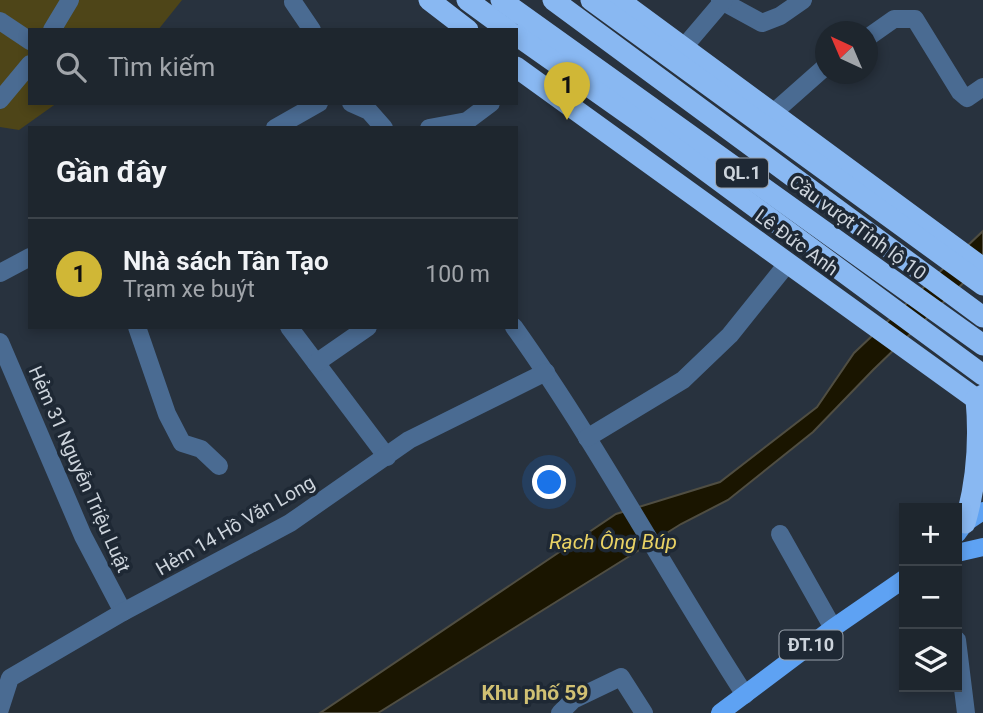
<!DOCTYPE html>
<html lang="vi">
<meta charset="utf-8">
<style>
:root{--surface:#1e262e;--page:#262e36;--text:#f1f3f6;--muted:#a1a5aa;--line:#3c434a;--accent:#d0b736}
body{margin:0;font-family:Roboto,sans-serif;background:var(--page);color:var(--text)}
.controls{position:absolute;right:21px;bottom:21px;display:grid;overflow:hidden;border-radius:0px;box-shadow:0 4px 10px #0003}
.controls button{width:63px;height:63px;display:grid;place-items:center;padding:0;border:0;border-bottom:2px solid var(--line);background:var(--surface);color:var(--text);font:35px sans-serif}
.compass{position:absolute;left:815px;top:21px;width:63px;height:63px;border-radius:50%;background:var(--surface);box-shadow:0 4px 10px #0003;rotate:316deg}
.you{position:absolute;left:550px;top:483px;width:24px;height:24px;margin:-18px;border:5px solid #fff;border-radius:50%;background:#1a73e8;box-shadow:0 0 0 10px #1a73e833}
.badge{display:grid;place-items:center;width:46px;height:46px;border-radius:50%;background:var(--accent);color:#111;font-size:23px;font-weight:700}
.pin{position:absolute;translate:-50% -58px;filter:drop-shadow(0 2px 4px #0008)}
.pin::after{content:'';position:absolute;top:37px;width:24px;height:21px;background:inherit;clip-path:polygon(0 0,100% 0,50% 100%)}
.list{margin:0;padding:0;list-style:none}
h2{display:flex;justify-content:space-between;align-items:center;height:91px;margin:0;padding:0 28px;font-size:30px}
h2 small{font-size:23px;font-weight:400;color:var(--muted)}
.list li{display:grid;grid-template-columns:46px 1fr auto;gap:21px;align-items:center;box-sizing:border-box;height:112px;padding:0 28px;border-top:2px solid var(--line)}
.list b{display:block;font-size:26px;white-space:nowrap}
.list p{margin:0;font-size:23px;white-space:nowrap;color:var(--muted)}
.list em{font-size:23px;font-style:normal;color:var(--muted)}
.icon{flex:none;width:38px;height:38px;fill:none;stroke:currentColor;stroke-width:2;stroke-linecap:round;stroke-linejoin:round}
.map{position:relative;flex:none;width:983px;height:713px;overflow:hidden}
.search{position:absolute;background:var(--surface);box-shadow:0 4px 10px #0003;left:28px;top:28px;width:490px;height:77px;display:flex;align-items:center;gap:18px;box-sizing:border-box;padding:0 24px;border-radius:0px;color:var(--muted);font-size:26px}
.panel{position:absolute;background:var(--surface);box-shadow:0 4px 10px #0003;left:28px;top:126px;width:490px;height:203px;border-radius:0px}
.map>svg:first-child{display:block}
.green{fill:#4e4518}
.water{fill:#1a1500;stroke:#504e42;stroke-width:2}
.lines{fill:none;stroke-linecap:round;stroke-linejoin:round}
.minor{stroke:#4a6b92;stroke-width:18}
.major{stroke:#5ea2f3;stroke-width:18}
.highway{stroke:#89b8f2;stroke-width:21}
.highway-bridge{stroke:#89b8f2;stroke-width:21}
.labels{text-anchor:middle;stroke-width:7;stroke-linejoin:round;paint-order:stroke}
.shield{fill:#1e2834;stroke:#98a0aa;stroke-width:2}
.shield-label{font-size:18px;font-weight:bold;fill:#cdd4dc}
.street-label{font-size:19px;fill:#cdd4dc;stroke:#1e2834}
.water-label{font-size:21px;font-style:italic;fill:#e9d264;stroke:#1e2834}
.neighbourhood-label{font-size:21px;font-weight:bold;fill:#d1c173;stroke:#1e2834}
</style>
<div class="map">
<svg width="983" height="713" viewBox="0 0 983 713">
<rect width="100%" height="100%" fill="#28323e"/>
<path class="green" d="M0 0H182L158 30H30V103H57L19 130 0 127Z"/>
<path class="water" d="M983 231V264L873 370 813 432 728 500 681 524 378 713H320L616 514 720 482 817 407 854 353Z"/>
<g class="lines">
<g class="minor">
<path d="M720 0 762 23 780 16 803 0"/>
<path d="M293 2 312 30"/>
<path d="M0 21 30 41"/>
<path d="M52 30 70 0"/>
<path d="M867 38 894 19H915L960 92 967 98 983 87"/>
<path d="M684 47 724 0"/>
<path d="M0 100 30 64"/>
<path d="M351 103 369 111 384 128"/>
<path d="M773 113 825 67"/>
<path d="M275 128 319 103"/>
<path d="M429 128 467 121 491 103"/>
<path d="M0 273 30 257"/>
<path d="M137 327 167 414 182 443 201 449 219 466"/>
<path d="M289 327 387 457"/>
<path d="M514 327C598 445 666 573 745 695"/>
<path d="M0 342 83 536 123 612"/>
<path d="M316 363 368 327"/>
<path d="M587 438 683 380 730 335 787 264"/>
<path d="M780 534 833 628"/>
<path d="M957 640 966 713"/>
<path d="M0 709 10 678 123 612 290 523 409 440 546 372"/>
<path d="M560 713 573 700 621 677 644 713"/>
</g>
<g class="major">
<path d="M957 534 965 523 983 511"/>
<path d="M957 553 983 547"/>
<path d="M720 713 833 628 904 579"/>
</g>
<g class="highway">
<path d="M429 0 468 30"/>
<path d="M467 0 508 30"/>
<path d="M619 0 983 268"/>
<path d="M516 67 983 404"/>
<path d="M965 523C977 481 980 443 976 399L983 395"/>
</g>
<g class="highway-bridge">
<path d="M501 0 983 345"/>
<path d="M553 0 983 317"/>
<path d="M591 0 983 285"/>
<path d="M516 35 645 126 983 375"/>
</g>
</g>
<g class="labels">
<g class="shield">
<rect x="716" y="158.5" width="52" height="29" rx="5"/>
<rect x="779.5" y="630.5" width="63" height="29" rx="5"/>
</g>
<g class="shield-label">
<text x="742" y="179">QL.1</text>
<text x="811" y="651">ĐT.10</text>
</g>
<g class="street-label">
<text transform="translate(858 227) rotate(36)" y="7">Cầu vượt Tỉnh lộ 10</text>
<text transform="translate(797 242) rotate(36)" y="7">Lê Đức Anh</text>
<text transform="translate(80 469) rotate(66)" y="7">Hẻm 31 Nguyễn Triệu Luật</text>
<text transform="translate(235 525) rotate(-30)" y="7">Hẻm 14 Hồ Văn Long</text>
</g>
<g class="water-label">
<text x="613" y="549">Rạch Ông Búp</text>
</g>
<g class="neighbourhood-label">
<text x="535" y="700">Khu phố 59</text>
</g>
</g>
</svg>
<div class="controls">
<button>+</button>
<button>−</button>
<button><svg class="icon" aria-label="layers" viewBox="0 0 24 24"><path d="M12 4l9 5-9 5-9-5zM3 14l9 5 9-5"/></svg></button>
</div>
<svg class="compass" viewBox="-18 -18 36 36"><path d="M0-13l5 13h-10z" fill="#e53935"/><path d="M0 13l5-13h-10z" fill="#a1a5aa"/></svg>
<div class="you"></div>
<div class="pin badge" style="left:567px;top:120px">1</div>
<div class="search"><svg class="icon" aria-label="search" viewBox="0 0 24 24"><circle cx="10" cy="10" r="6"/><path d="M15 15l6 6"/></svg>Tìm kiếm</div>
<section class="panel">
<h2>Gần đây<small></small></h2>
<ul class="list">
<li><span class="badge">1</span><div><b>Nhà sách Tân Tạo</b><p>Trạm xe buýt</p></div><em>100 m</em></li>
</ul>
</section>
</div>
